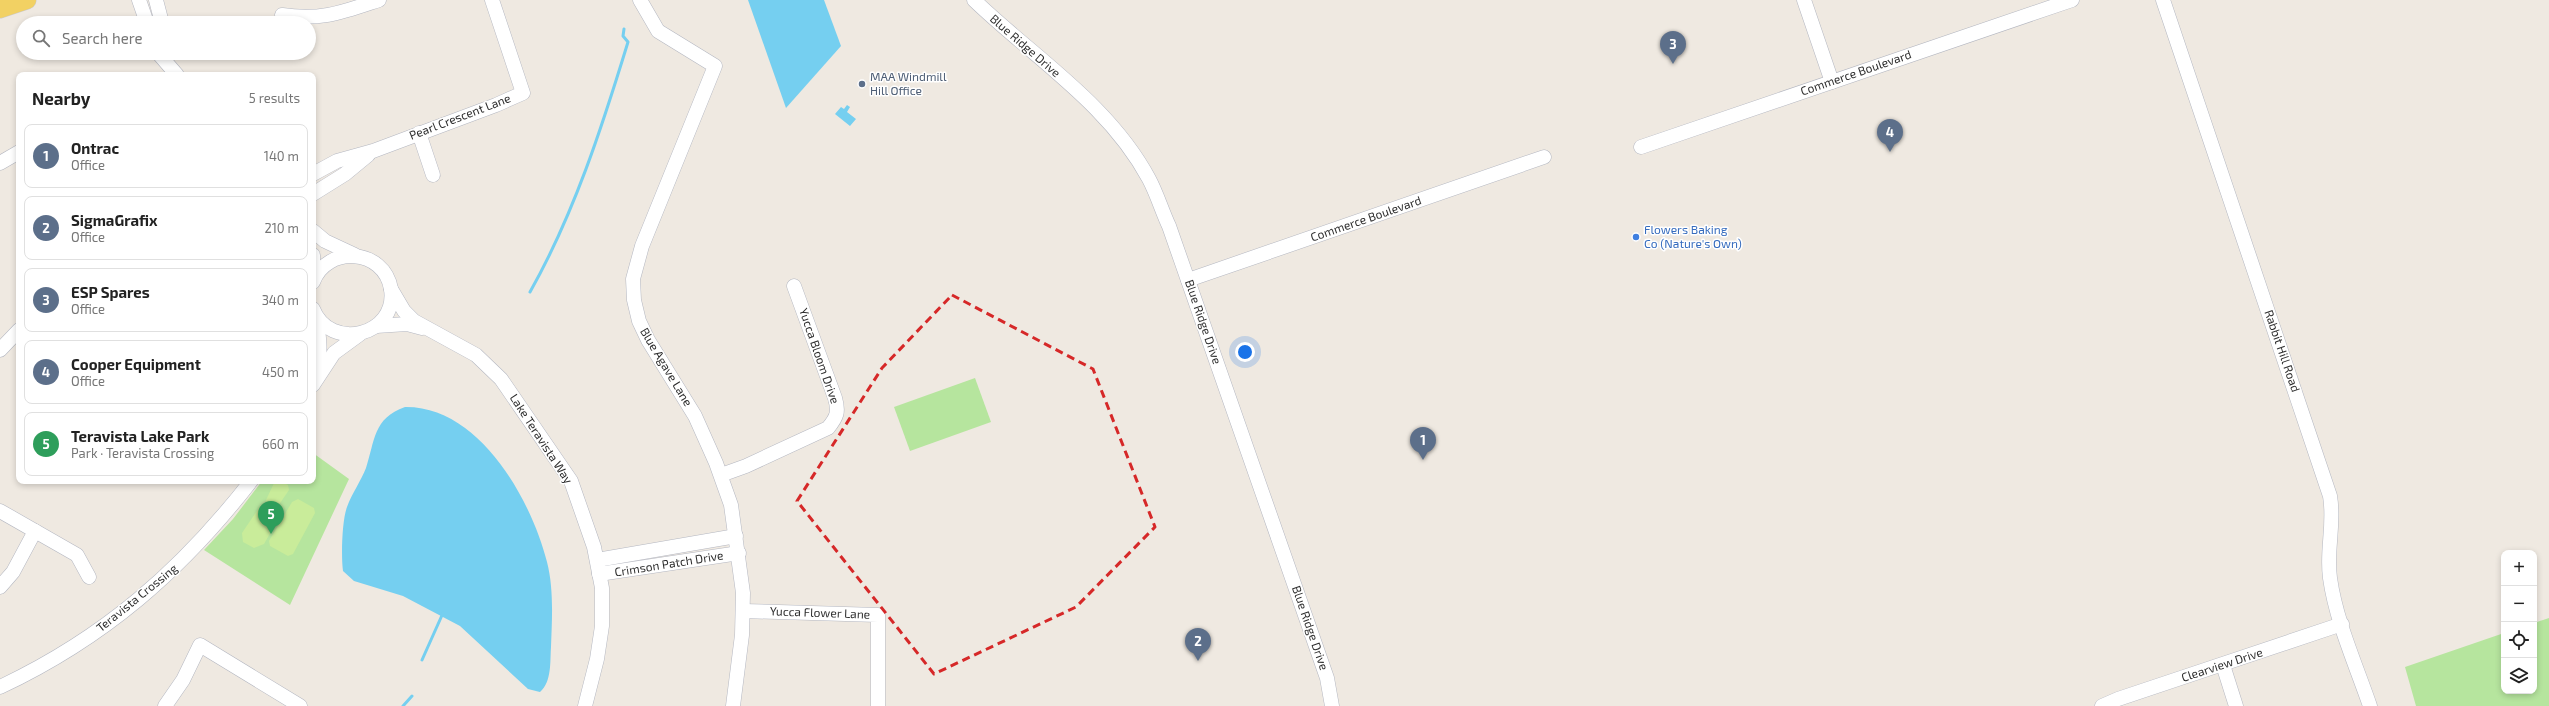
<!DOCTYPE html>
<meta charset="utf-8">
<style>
:root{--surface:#fff;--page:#f2f2f2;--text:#222;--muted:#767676;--line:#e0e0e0;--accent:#ea580c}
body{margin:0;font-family:"Exo 2",sans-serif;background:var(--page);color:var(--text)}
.controls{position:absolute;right:12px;bottom:12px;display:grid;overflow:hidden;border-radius:8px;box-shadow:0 2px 6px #0003}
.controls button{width:36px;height:36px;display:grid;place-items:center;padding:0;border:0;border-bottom:1px solid var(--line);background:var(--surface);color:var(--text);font:20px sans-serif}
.you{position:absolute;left:1245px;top:352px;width:14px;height:14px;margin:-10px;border:3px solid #fff;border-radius:50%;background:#1a73e8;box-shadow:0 0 0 6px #1a73e833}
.badge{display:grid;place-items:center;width:26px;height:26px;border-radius:50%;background:var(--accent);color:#fff;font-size:13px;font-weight:700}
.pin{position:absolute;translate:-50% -33px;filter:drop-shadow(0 1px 2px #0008)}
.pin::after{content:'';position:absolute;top:21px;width:14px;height:12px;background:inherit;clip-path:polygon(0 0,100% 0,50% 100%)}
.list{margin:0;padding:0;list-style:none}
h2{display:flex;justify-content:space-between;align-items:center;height:52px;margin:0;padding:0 16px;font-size:17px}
h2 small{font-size:13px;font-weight:400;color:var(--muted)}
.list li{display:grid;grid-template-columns:26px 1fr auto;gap:12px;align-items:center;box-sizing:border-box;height:64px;margin:0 8px 8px;padding:0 8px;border:1px solid var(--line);border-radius:8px}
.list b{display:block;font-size:15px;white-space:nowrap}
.list p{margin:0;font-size:13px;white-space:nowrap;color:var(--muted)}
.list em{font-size:13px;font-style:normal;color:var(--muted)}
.icon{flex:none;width:22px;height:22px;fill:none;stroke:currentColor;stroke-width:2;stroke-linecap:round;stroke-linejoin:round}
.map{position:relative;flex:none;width:2549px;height:706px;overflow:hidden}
.search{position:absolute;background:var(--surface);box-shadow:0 2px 6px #0003;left:16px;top:16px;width:300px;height:44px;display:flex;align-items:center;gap:10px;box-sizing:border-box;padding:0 14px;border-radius:22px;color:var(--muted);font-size:15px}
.panel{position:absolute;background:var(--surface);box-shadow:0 2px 6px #0003;left:16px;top:72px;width:300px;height:412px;border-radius:8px}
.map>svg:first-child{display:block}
.green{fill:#b6e59e}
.pitch{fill:#c9ec9a}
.water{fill:#75cff0}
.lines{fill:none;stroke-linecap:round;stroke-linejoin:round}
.stream{stroke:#75cff0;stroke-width:3}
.minor-casing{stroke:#b4b7c1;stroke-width:15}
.major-casing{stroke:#c9c9c9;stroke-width:19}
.minor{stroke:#fff;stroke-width:14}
.major{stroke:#f2d163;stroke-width:18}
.marked{fill:none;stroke:#d62828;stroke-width:3;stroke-dasharray:8 5;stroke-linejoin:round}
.service-dot{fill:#5c6f8a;stroke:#fff;stroke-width:1.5}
.shop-dot{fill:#3f7fe0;stroke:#fff;stroke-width:1.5}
.labels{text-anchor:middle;stroke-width:3;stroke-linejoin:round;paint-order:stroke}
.street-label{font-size:12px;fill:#2e2e2e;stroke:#fff}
.service-label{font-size:12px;fill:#4e5e75;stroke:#fff;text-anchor:start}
.shop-label{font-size:12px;fill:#366cbe;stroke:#fff;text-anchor:start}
</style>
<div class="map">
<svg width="2549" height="706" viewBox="0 0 2549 706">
<rect width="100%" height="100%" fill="#efe9e1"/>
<g class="green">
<path d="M975 378 991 422 910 451 894 407Z"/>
<path d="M313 453 349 479 290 605 204 550 233 519 262 481H313Z"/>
<path d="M2549 618V706H2416L2405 667 2504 633V691H2534V623Z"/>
</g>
<g class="pitch">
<path d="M275 481H280L288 485 289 490 276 509 267 504 266 500Z"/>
<path d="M298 499 314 508 315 513 293 554 288 556 270 546 269 541 292 502Z"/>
<path d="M261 505 267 511 277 513 278 519 264 544 254 548 243 542 242 533Z"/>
</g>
<g class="water">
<path d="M748 0H824L841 46 786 108Z"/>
<path d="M847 105 850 107 847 112 856 119 850 126 835 114 841 107 844 109Z"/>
<path d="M405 407C479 406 531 499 547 562 554 589 552 619 551 647 550 661 552 682 540 692L528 689 460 626 403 596 354 581 343 571C341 556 342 520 347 507 352 493 361 481 366 468 375 441 373 418 405 407Z"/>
</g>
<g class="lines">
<g class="stream">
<path d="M530 292C574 214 602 127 628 42L623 36 624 29"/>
<path d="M422 660 443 613"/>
<path d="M403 706 412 696"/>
</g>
<defs>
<g id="minor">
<path d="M139 0 147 23"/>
<path d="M156 0 162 23"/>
<path d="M640 0 658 31 715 66 642 246 633 279 634 300 639 321 648 340 695 416 716 463 731 505 743 593 742 635 733 706"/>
<path d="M974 0C1033 57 1109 104 1149 179 1157 194 1162 211 1169 226L1327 678 1332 706"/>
<path d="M1804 0 1832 82"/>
<path d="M2163 0 2330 496C2335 524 2326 550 2330 578 2336 621 2356 665 2370 706"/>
<path d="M282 15C321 21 343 12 379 0"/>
<path d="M158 53 177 75"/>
<path d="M419 133 433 175"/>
<path d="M1641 147 2072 0"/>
<path d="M0 163 19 152"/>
<path d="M313 174 337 161 373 151 496 105 523 93 492 0"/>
<path d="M313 194 345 174 368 155"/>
<path d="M313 231 325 241 355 255"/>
<path d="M313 255V272"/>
<path d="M1188 280 1544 157"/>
<path d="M313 282C327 245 384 248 391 289 398 336 330 352 313 309"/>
<path d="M391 289 404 311 414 321 476 355 501 379 571 481 594 547 602 588V626L597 659 585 706"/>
<path d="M315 315C320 335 322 354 316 374"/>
<path d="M376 326 407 324 422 328"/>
<path d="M0 350 19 330"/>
<path d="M313 385 334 353 360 334"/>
<path d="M721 475 746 466 828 428C837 417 839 412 835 398L794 286"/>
<path d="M0 511 77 555 89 577"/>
<path d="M597 560 736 536"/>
<path d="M599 574 739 553"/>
<path d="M0 587 13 572 35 531"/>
<path d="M743 611 878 615V706"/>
<path d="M2223 665 2236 706"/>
<path d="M0 687C104 638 181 571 251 481"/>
<path d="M165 706 183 680 200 645 300 706"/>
<path d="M2102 706 2118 699 2342 624"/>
</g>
<path id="major" d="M0 9 27 0"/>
</defs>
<use href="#minor" class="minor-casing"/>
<use href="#major" class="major-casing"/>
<use href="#minor" class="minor"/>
<use href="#major" class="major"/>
</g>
<path class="marked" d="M952 295 1093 369 1155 527 1076 607 934 674 797 501 882 368Z"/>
<circle class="service-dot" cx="862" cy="84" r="4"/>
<circle class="shop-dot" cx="1636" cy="237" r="4"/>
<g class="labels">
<g class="street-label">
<text transform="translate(1025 46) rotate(41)" y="4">Blue Ridge Drive</text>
<text transform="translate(1856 73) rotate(-19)" y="4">Commerce Boulevard</text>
<text transform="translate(460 117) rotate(-21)" y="4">Pearl Crescent Lane</text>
<text transform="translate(1366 219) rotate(-19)" y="4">Commerce Boulevard</text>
<text transform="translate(1203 322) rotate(71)" y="4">Blue Ridge Drive</text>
<text transform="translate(2282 351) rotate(71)" y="4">Rabbit Hill Road</text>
<text transform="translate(819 356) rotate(71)" y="4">Yucca Bloom Drive</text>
<text transform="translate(666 367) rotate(59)" y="4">Blue Agave Lane</text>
<text transform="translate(541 439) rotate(57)" y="4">Lake Teravista Way</text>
<text transform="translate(669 564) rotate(-9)" y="4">Crimson Patch Drive</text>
<text transform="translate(137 598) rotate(-39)" y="4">Teravista Crossing</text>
<text transform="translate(820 613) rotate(2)" y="4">Yucca Flower Lane</text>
<text transform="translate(1310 628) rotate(71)" y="4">Blue Ridge Drive</text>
<text transform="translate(2222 665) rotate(-18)" y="4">Clearview Drive</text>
</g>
<g class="service-label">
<text x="870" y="81">MAA Windmill<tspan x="870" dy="14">Hill Office</tspan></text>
</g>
<g class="shop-label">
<text x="1644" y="234">Flowers Baking<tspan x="1644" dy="14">Co (Nature's Own)</tspan></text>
</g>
</g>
</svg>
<div class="controls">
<button>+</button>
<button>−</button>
<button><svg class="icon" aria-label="locate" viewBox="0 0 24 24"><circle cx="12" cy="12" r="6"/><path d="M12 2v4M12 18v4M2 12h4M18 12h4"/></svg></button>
<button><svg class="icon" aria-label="layers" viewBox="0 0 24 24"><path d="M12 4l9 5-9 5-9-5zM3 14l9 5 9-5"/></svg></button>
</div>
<div class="you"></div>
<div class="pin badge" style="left:1423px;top:460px;background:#5c6f8a">1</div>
<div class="pin badge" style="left:1198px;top:661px;background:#5c6f8a">2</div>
<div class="pin badge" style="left:1673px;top:64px;background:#5c6f8a">3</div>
<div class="pin badge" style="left:1890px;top:152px;background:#5c6f8a">4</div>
<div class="pin badge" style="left:271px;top:534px;background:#2e9e5b">5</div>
<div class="search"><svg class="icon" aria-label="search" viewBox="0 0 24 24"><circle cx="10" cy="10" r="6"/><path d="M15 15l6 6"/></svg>Search here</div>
<section class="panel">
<h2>Nearby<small>5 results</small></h2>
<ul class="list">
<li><span class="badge" style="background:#5c6f8a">1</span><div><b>Ontrac</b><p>Office</p></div><em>140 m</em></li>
<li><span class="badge" style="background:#5c6f8a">2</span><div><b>SigmaGrafix</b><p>Office</p></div><em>210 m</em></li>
<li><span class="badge" style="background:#5c6f8a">3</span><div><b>ESP Spares</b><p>Office</p></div><em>340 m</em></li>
<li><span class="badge" style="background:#5c6f8a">4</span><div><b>Cooper Equipment</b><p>Office</p></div><em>450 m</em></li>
<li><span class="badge" style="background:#2e9e5b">5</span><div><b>Teravista Lake Park</b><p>Park · Teravista Crossing</p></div><em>660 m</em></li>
</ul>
</section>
</div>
